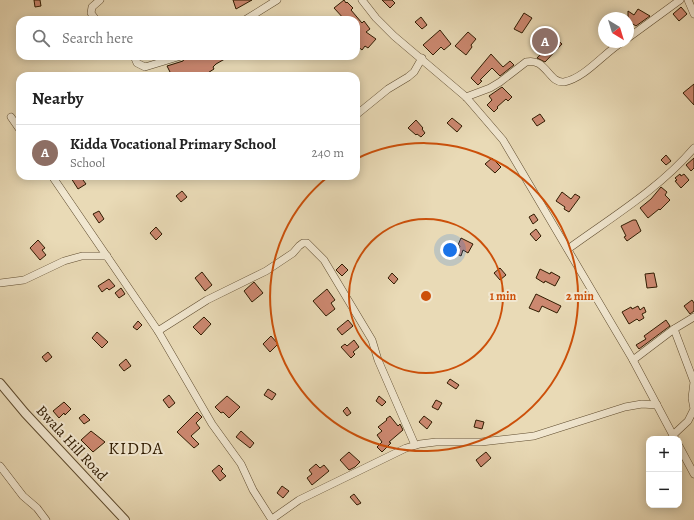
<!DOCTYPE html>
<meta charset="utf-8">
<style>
:root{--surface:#fff;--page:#f6f6f6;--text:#222;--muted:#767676;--line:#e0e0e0;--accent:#8f2418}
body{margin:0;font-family:Alegreya,serif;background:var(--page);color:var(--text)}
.controls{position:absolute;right:12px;bottom:12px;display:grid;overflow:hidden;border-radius:8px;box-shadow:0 2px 10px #0003}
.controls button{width:36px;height:36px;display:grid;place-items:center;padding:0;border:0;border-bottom:1px solid var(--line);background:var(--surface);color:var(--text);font:20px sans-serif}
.compass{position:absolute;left:598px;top:12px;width:36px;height:36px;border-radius:50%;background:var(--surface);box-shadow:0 2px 10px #0003;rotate:142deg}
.you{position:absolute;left:450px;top:250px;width:14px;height:14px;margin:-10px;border:3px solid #fff;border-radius:50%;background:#1a73e8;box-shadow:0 0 0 6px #1a73e833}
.badge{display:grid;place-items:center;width:26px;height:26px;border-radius:50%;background:var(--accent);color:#fff;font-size:13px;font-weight:700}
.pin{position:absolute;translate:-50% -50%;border:2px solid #fff;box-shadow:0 1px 4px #0006}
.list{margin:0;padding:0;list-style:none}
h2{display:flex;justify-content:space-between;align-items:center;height:52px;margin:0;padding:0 16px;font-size:17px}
h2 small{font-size:13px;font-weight:400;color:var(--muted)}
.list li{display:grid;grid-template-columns:26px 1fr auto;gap:12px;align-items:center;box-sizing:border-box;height:56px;padding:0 16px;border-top:1px solid var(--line)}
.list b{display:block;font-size:15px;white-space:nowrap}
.list p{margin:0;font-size:13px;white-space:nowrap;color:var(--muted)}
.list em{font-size:13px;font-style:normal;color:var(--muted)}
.icon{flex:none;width:22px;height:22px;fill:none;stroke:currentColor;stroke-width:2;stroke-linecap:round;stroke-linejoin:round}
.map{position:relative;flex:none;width:694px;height:520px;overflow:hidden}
.search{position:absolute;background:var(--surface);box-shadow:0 2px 10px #0003;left:16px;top:16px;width:344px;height:44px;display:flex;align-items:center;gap:10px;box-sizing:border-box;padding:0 14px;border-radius:12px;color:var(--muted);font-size:15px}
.panel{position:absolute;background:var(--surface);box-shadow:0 2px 10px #0003;left:16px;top:72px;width:344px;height:108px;border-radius:12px}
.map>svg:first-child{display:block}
.building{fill:#cc8870;stroke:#2f1b01}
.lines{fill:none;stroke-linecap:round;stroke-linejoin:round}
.minor-casing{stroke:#5e4b2e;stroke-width:8}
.tertiary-casing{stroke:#5e4b2e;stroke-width:10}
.minor{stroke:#f1e7d0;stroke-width:7}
.tertiary{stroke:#f1e7d0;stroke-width:8}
.ring{fill:none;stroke:#cc500a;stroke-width:2}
.labels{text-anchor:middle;stroke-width:4;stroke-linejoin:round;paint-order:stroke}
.street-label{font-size:15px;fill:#2f1b01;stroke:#f1e7d0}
.quarter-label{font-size:17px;letter-spacing:1px;fill:#2f1b01;stroke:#f1e7d0}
.centre{fill:#cc500a;stroke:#f1e7d0;stroke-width:2}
.ring-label{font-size:12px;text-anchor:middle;font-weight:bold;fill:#cc500a;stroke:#f1e7d0;stroke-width:4;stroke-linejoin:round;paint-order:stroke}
</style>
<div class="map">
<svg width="694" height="520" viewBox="0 0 694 520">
<rect width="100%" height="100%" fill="#e9dab6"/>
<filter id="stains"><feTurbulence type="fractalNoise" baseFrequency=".005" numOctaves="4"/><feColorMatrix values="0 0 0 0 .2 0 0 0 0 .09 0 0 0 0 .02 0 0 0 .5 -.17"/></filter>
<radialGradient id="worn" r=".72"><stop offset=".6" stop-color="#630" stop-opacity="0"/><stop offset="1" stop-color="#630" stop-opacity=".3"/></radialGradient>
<g class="building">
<path d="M34 0H40L41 6 35 7Z"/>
<path d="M233 0H252L236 9Z"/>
<path d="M344 0 346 3 347 2 353 8 351 10 362 23 364 21 370 29 366 32 376 39 368 48 365 46 362 50 356 45V34L358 32 356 29V20H345L334 8Z"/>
<path d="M382 0H392L395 3 390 8Z"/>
<path d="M681 7 687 14 679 21 673 14Z"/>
<path d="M638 9 650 16 636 26 628 21V11L634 15Z"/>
<path d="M524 13 532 18 522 33 514 29Z"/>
<path d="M421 17 427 25 422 29 415 22Z"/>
<path d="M543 27 562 44 545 62 537 58 550 44 537 33Z"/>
<path d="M440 30 451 44 444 50 441 47 433 55 423 45Z"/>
<path d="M468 32 476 39 471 45 472 47 466 55 455 46Z"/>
<path d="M491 54 503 67 510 61 514 65 500 76 492 68 480 80 482 81 478 85 471 78Z"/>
<path d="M186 56H230L216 64 213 67 214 69 203 76H172L167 66 183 61Z"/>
<path d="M694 84V105L683 93Z"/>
<path d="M502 87 512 97 508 101 506 99 497 107 498 108 494 112 487 105 492 100 489 96Z"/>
<path d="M540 114 545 121 537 126 532 119Z"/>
<path d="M452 118 462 126 457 132 447 123Z"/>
<path d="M416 120 423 128 422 129 425 133 421 137 417 134 416 135 408 128Z"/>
<path d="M666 155 671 161 666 165 661 160Z"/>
<path d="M492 158 501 167 495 173 485 164Z"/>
<path d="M694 158V168L691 171 686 165Z"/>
<path d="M680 174 681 176 684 174 689 180 681 188 675 181 677 180 675 178Z"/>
<path d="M74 176H80L86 184 78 189 71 178Z"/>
<path d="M661 187 667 192 665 195 670 200 660 210 659 209 648 218 640 208 651 199Z"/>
<path d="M182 191 187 197 181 202 176 196Z"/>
<path d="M562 192 571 199 575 194 580 197 569 212 564 209 565 207 556 201Z"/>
<path d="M99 211 104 219 99 223 93 214Z"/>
<path d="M534 214 538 220 533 224 529 217Z"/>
<path d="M633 220H636L641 231 627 241 624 237 626 236 621 226Z"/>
<path d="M156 227 162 234 156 240 150 233Z"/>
<path d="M536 229 541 236 536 241 530 234Z"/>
<path d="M461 238 473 244 468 253 463 250 461 256 457 254 460 246 458 245Z"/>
<path d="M38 240 45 248 42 250 46 255 40 260 30 248Z"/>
<path d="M342 264 348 270 342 276 336 270Z"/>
<path d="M500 268 506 275 500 280 494 273Z"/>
<path d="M540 269 550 274 551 272 560 277 555 286 545 281 544 283 536 278Z"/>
<path d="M202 272 212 285 205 291 195 278Z"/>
<path d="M392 273 398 279 394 284 388 278Z"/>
<path d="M654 273 657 287 647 288 645 274Z"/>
<path d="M109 279 115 286 109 290 107 288 102 292 98 286Z"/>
<path d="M254 282 263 293 252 302 244 291Z"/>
<path d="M121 288 125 294 119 298 115 293Z"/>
<path d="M327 289 335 300 331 303 335 309 326 316 313 301Z"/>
<path d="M536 294 561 306 557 313 542 306 539 312 529 308Z"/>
<path d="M692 300 694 303V311L690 314 684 306Z"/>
<path d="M638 306 640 310 644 307 646 312 642 314 644 318 639 321 637 319 629 324 622 312 631 307 632 309Z"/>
<path d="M204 317 211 324 201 335 193 327Z"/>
<path d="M348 320 353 326 342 335 337 329Z"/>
<path d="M666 320 670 326 639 349 636 345 646 339 644 336Z"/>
<path d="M138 321 142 325 137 330 133 327Z"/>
<path d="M97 332 108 342 102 348 92 338Z"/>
<path d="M271 336 278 344 270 352 263 344Z"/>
<path d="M354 340 359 347 353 352 355 354 351 358 341 347 345 344 347 346Z"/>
<path d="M48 352 52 357 46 362 42 357Z"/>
<path d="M126 359 131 366 124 371 119 365Z"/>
<path d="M450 379 459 385 456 389 447 383Z"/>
<path d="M268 389 276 394 272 400 264 395Z"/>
<path d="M169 395 175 403 169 408 163 400Z"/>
<path d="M227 396 240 407 229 418 223 412 221 413 215 407Z"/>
<path d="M379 396 386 402 382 406 376 401Z"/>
<path d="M436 400 442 403 438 410 432 407Z"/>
<path d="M64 402 71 409 65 415 64 413 59 418 53 411Z"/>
<path d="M347 407 351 413 347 416 343 411Z"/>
<path d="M197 412 202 417 196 423 200 428 191 436 199 444 194 448 177 432Z"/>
<path d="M84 414 90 420 84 424 79 418Z"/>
<path d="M390 416 398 426 400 424 403 430 389 442 391 443 382 452 377 447 382 442 377 435 382 431 378 427 387 420 386 419Z"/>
<path d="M424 416 432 422 427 429 419 422Z"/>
<path d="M476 420 484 422 482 429 474 427Z"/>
<path d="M91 431 105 442 93 452 81 440Z"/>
<path d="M241 431 254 443 250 448 236 437Z"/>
<path d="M349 452 360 462 355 467 349 470 340 460Z"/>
<path d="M486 452 491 458 481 467 476 460Z"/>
<path d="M316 464 320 468 324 465 329 471 312 485 307 478 312 474 309 470Z"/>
<path d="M219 465 223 469 221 471 226 476 220 481 212 471Z"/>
<path d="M282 486 289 491 283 498 277 493Z"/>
<path d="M354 494 361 503 357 505 350 497Z"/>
</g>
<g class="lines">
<defs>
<g id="minor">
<path d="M362 0 376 18 394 36 466 97 503 140 633 360 675 439"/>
<path d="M688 0 694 14"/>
<path d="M96 20 91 13 92 7 100 0"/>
<path d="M245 20 277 0"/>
<path d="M628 38 680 0"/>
<path d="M134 56 137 63 145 67 181 56"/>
<path d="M466 97 490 88 500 82 526 62C546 57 549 84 564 82 585 78 604 53 622 42"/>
<path d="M356 115 388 89 408 77 414 72 422 58"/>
<path d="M11 117 20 130"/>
<path d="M52 176 158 331 212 424 241 464 253 490 272 520"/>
<path d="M568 249C612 217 659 189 694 148"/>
<path d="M0 283 24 280 64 261 82 256H107"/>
<path d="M158 331 207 300 266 271 293 253 299 246 303 243H307L324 260 372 340 378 360 415 445"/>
<path d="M633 360 674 329 694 317"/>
<path d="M673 435 688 421 694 409 692 398 694 382 674 329"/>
<path d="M679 446 694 474"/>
<path d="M0 466 23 496 37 508 46 520"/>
<path d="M272 519 299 500 406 448 420 444 436 442H481L534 436 625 407 642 404 657 405"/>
</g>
<path id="tertiary" d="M0 383 25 413 125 520"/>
</defs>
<use href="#minor" class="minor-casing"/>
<use href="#tertiary" class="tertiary-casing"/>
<use href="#minor" class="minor"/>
<use href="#tertiary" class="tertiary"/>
</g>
<g class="ring">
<circle cx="426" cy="296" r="77"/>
<path d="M356 159A154 154 0 1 1 329 176"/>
</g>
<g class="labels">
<g class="street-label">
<text transform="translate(72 443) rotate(47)" y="5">Bwala Hill Road</text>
</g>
<g class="quarter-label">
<text x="136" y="454">KIDDA</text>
</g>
</g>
<circle cx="426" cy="296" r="6" class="centre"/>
<g class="ring-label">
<text x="503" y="300">1 min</text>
<text x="580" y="300">2 min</text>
</g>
<rect width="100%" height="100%" filter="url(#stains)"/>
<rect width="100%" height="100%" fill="url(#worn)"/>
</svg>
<div class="controls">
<button>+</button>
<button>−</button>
</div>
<svg class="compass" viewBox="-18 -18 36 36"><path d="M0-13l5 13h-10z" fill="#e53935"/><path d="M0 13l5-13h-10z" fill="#767676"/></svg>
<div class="you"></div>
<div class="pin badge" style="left:545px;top:41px;background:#8d6e63">A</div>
<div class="search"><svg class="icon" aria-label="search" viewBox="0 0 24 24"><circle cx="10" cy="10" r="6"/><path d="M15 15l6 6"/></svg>Search here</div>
<section class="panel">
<h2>Nearby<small></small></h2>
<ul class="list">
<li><span class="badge" style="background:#8d6e63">A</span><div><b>Kidda Vocational Primary School</b><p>School</p></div><em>240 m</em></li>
</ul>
</section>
</div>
